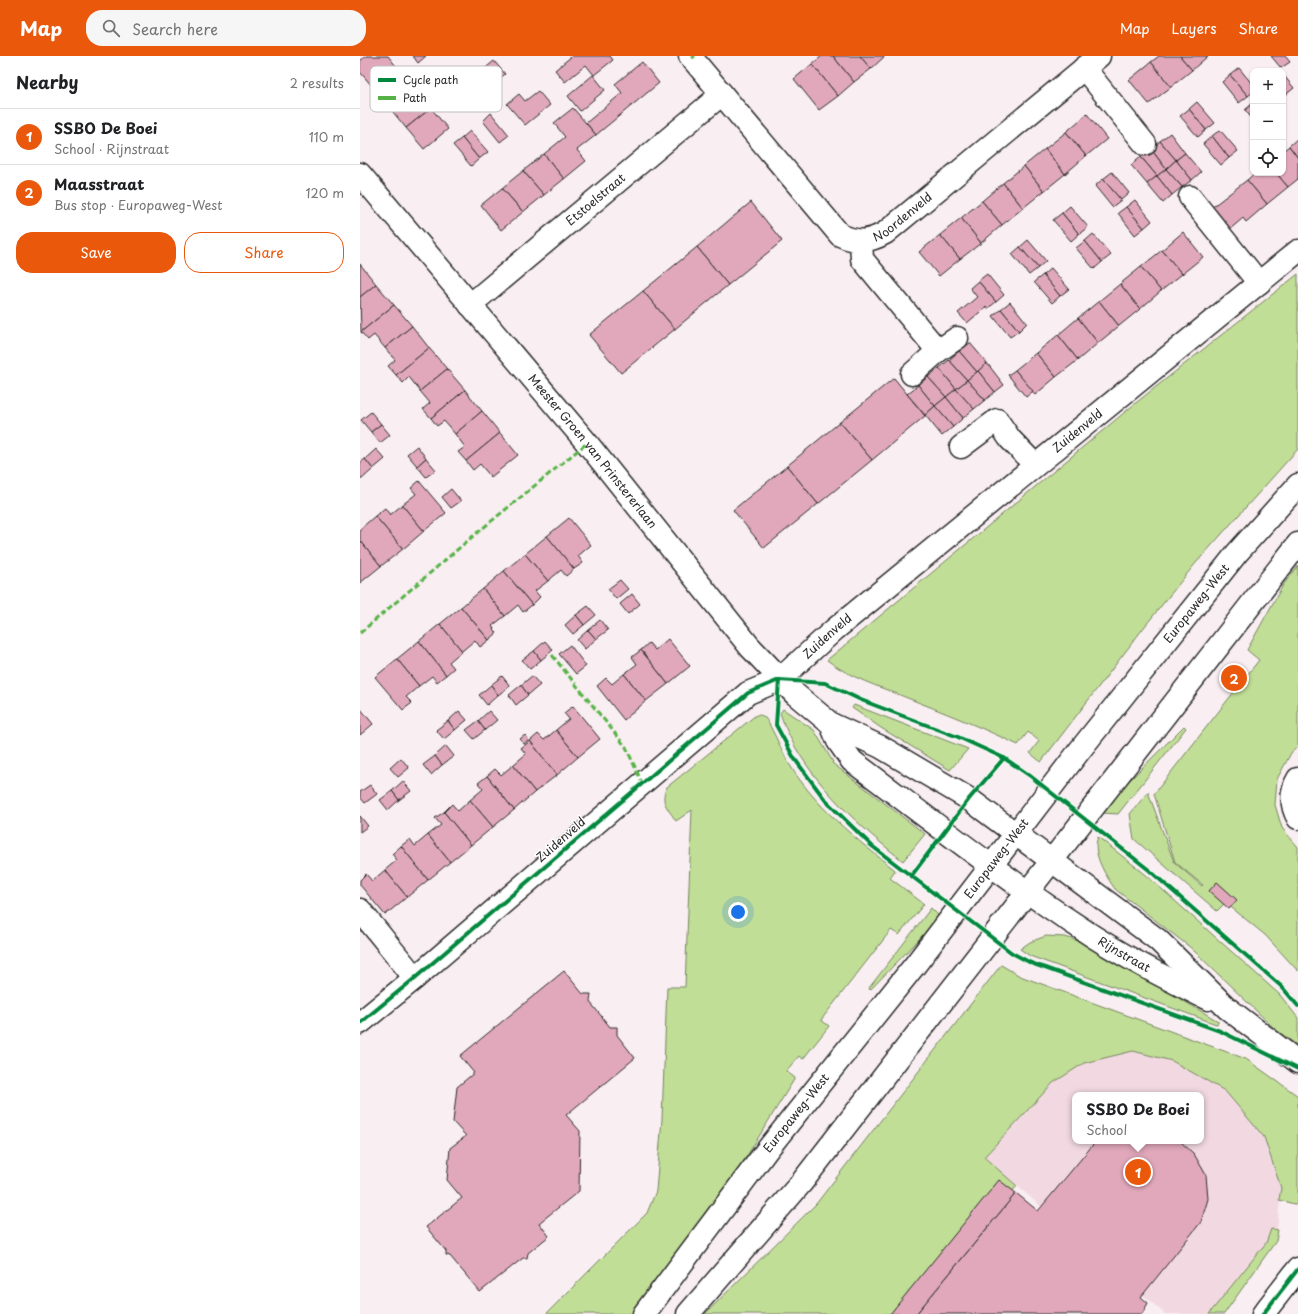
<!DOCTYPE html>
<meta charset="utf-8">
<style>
:root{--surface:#fff;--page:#f6f6f6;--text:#202124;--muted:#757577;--line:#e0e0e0;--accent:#ea580c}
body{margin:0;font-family:"Playpen Sans",sans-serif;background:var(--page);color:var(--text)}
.controls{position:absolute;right:12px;top:12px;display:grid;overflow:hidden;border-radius:8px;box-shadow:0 1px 3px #0004}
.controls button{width:36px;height:36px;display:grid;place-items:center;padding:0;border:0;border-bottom:1px solid var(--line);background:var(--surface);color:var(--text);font:20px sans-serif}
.you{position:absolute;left:378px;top:856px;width:14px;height:14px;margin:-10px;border:3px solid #fff;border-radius:50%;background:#1a73e8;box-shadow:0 0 0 6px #1a73e833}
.badge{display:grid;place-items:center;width:26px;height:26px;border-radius:50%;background:var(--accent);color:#fff;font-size:13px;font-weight:700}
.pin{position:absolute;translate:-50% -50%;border:2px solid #fff;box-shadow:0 1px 4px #0006}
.popup{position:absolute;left:712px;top:1036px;width:132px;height:52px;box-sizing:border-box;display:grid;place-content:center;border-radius:8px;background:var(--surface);filter:drop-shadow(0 1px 3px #0005);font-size:13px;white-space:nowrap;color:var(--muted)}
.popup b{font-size:15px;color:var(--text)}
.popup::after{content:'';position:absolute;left:50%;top:100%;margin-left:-8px;border:8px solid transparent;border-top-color:var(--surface)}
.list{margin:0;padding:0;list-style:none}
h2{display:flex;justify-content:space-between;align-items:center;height:52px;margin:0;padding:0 16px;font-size:17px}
h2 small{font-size:13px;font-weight:400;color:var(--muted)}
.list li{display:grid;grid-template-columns:26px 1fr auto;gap:12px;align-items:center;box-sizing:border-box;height:56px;padding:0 16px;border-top:1px solid var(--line)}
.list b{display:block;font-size:15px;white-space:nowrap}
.list p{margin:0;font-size:13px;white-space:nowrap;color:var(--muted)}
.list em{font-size:13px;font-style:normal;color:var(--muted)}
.actions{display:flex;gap:8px;padding:12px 16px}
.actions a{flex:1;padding:9px 0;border:1px solid var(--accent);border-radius:16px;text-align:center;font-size:14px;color:var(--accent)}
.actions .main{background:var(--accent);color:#fff}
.icon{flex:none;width:22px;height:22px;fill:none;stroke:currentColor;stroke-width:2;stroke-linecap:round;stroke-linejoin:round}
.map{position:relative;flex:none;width:938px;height:1258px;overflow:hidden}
header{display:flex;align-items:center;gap:24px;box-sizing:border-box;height:56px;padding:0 20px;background:var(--accent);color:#fff}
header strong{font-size:19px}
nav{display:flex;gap:22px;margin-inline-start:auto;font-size:14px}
.search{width:280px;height:36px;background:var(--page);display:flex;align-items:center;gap:10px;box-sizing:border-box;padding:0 14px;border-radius:16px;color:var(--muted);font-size:15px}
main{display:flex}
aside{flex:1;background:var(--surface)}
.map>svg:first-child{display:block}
.built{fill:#f2d9e1;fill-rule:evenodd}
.green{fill:#c0de96;stroke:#768460}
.building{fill:#e1a8bb;stroke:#2b2b2b}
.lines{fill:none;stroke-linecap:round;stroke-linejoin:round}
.minor-casing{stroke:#2b2b2b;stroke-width:25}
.major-casing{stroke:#2b2b2b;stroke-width:25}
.minor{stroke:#fff;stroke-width:22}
.major{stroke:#fff;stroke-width:22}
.quiet{stroke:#56b246;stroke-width:3;stroke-dasharray:6 3;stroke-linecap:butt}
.cycleway-casing{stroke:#fff;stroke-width:6}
.cycleway{stroke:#00873e;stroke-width:4}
.labels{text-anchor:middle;stroke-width:3;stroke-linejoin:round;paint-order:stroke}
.street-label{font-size:12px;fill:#2b2b2b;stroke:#fff}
.key{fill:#fff;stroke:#bfbfbf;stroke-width:1}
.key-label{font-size:11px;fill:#2b2b2b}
</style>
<header>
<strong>Map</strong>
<div class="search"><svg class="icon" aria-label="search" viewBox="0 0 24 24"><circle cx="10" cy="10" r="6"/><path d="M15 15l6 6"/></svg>Search here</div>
<nav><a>Map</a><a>Layers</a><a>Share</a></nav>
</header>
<main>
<aside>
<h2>Nearby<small>2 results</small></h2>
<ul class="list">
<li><span class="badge">1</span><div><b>SSBO De Boei</b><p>School · Rijnstraat</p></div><em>110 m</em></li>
<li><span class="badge">2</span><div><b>Maasstraat</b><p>Bus stop · Europaweg-West</p></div><em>120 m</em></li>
</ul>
<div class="actions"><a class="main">Save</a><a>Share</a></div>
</aside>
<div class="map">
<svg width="938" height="1258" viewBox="0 0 938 1258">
<rect width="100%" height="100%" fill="#f9eef1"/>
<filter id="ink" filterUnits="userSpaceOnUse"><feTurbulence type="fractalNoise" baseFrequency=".025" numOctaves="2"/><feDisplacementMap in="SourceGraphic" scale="8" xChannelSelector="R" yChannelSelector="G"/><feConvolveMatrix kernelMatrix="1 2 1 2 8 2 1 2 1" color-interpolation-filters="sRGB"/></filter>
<g filter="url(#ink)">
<path class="built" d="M773 995 812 1005 865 1035 904 1081 921 1132 916 1185 864 1258H805L624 1101 693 1027 724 1007ZM715 1039H841V1085H715Z"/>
<g class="green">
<path d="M938 218V393L835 508 785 570 681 706 670 697 679 685 668 676 658 689C621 671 583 656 545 641 518 630 490 622 467 604L777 346Z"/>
<path d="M938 510V689L931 697 917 723 915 749 922 772 938 791V915L905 879 850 834 864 848 857 855 774 783 770 758 788 736 814 806 842 830 843 829 815 806 794 738 899 604 887 594 923 529Z"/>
<path d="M494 649 608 693 590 714 521 672 492 652Z"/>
<path d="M423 653 454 674 473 706 472 707 565 778 543 805C495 767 439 716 420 657Z"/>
<path d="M396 659C399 659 402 659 404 661 408 663 424 699 428 706 454 750 496 783 535 814L530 822 564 848 539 879 531 874 461 964 469 970 443 1003 439 1000 426 1015 435 1022 359 1145 271 1258H186L287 1157 296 1135 302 1063 307 931H325L332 754 316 765C308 752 299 746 307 731Z"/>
<path d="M824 670 826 672 758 758 742 757 764 730Z"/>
<path d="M738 781 785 818 920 939 938 962V990L915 973 831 892 755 833C746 820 731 797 738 781Z"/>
<path d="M571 852 579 860 571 871 510 934 509 932Z"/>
<path d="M686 880 705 881 725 887 858 965V967L856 968 670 900 660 893 670 886Z"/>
<path d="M641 909 660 920 886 1003 938 1040V1149L919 1144 921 1132 904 1081 865 1035 812 1005 773 995 724 1007 693 1027 624 1101 657 1130 546 1258H345L456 1148Z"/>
<path d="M911 1173 918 1174 916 1185 864 1258H849L906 1187Z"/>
</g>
<g class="building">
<path d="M6 0H28L36 10 12 30 0 16V5Z"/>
<path d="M53 0H66L58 7Z"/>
<path d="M212 0H250L253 4 234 19 226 9 205 26 195 14Z"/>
<path d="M462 0H473L494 26 478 40 452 8Z"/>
<path d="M473 0H500L511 13 494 26Z"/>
<path d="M500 0H525L511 13Z"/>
<path d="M799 0H820L832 14 811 31 791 6Z"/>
<path d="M820 0H848L832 14Z"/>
<path d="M911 0H925L930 6 921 12Z"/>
<path d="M134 5 145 18 133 29 122 15Z"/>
<path d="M282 6 299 27 236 79 226 67 262 37 255 28Z"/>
<path d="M791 6 811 31 789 48 769 24Z"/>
<path d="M452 8 478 40 459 54 434 23Z"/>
<path d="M36 10 54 31 29 51 12 30Z"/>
<path d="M879 12 893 29V36L888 40 870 19Z"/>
<path d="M100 14 107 22 86 40 79 31Z"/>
<path d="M233 19 245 34 220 55 208 40Z"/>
<path d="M870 19 888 40 879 47 862 26Z"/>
<path d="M925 21 934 32 924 40 923 22Z"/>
<path d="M107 22 114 31 93 48 86 40Z"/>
<path d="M54 31 71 52 46 72 29 51Z"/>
<path d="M178 35 190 49 165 69 147 48 159 38 165 45Z"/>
<path d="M837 46 855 67 846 74 829 53Z"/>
<path d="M893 47V64L885 54Z"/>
<path d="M71 52 88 73 64 93 46 72Z"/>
<path d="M213 52 236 79 217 94 226 105 204 123 184 98 205 81 194 67Z"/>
<path d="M829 53 846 74 838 81 820 60Z"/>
<path d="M131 57 149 79 140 86 123 65Z"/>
<path d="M727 58 747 83 726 100 706 76Z"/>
<path d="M860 74 878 95 869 102 852 80Z"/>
<path d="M110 75 128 96 119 103 102 82Z"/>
<path d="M706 76 726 100 705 118 685 93Z"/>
<path d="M810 77 825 97 816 104 800 85Z"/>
<path d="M852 80 869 102 861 109 843 88Z"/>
<path d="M102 82 119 103 111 110 93 89Z"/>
<path d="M938 82V102L929 90Z"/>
<path d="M800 85 816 104 806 113 791 93Z"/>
<path d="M929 90 938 102V123L928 131 916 117H923V95Z"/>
<path d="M685 93 705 118 684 135 664 110Z"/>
<path d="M791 93 806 113 797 120 781 101Z"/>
<path d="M825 97 841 116 832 124 816 104Z"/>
<path d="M184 98 204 123 184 139 163 115Z"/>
<path d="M781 101 797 120 787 128 771 109Z"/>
<path d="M816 104 832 124 822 131 806 113Z"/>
<path d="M664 110 684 135 663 152 643 127Z"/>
<path d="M806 113 822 131 812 139 797 120Z"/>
<path d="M163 115 184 139 163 156 142 132Z"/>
<path d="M752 116 769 137 761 144 743 123Z"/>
<path d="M895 117H916L928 131 907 148 887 124Z"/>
<path d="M797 120 812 139 803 147 787 128Z"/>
<path d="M743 123 761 144 752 151 735 130Z"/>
<path d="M887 124 907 148 886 166 883 162 869 174 851 152Z"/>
<path d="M643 127 663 152 642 169 622 145Z"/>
<path d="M142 132 163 156 141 174 121 149Z"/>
<path d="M775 144 792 165 784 172 766 151Z"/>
<path d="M622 145 642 169 621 187 601 162Z"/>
<path d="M391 146 422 185 368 229 337 191Z"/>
<path d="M710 150 728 171 719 178 702 157Z"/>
<path d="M766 151 784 172 775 179 758 157Z"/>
<path d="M702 157 719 178 711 185 693 164Z"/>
<path d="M601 162 621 187 600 203 580 179Z"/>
<path d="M823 176 843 201 822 218 802 194Z"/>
<path d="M733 178 751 199 742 206 725 185Z"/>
<path d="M580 179 600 203 579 220 559 196Z"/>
<path d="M668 184 686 205 678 212 660 191Z"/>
<path d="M725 185 742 206 734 213 716 192Z"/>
<path d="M337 191 368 229 315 273 283 235Z"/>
<path d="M660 191 678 212 669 219 652 198Z"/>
<path d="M802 194 822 218 801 235 781 211Z"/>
<path d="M0 208 16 228 0 241Z"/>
<path d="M781 211 801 235 780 253 760 228Z"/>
<path d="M691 212 709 233 700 240 683 219Z"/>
<path d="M627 218 644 239 636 246 618 225Z"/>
<path d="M683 219 700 240 692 247 674 226Z"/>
<path d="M618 225 636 246 627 253 626 251 607 267 598 257 617 241 610 232Z"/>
<path d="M16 228 34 249 1 276 0 241Z"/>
<path d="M760 228 780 253 759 270 739 245Z"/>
<path d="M283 235 315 273 261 317 229 279Z"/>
<path d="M739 245 759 270 738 287 718 262Z"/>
<path d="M650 246 667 267 659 275 641 253Z"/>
<path d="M34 249 52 270 25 292 14 279 8 284 1 276Z"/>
<path d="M641 253 659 275 650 281 633 260Z"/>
<path d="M718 262 738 287 718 304 698 279Z"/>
<path d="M52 270 69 292 36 319 28 310 35 304 25 292Z"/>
<path d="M698 279 718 304 696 321 676 297Z"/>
<path d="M610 287 627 307 617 316 599 295Z"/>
<path d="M69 292 87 313 60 335 49 321 43 327 36 319Z"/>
<path d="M599 295 617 316 607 324 589 304Z"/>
<path d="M676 297 696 321 675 339 655 314Z"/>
<path d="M589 304 607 324 596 333 579 312Z"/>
<path d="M627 307 644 329 635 336 618 315Z"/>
<path d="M579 312 596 333 586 341 568 321Z"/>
<path d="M87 313 105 334 71 362 63 353 70 347 60 335Z"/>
<path d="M655 314 673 335 666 341 648 319Z"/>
<path d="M618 315 635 336 625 344 607 324Z"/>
<path d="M568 321 586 341 575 350 558 329Z"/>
<path d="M534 322 565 360 512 404 480 366Z"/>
<path d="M607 324 625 344 614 353 596 333Z"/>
<path d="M558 329 575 350 565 359 547 338Z"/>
<path d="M596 333 614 353 603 362 586 341Z"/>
<path d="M105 334 122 355 95 378 84 365 77 370 71 362Z"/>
<path d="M586 341 603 362 593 371 575 350Z"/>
<path d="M575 350 593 371 582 380 565 359Z"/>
<path d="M122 355 140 377 106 405 98 396 105 391 95 378Z"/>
<path d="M11 356 21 368 11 376 1 364Z"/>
<path d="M480 366 512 404 458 448 427 410Z"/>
<path d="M21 368 30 379 20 387 11 376Z"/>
<path d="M140 377 158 399 131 421 120 408 113 414 106 405Z"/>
<path d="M57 390 66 402 57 410 47 398Z"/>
<path d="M16 393 25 403 13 413 5 403Z"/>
<path d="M66 402 76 414 66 421 57 410Z"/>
<path d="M5 403 13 413 2 423 0 420V407Z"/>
<path d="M427 410 458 448 404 492 373 454Z"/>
<path d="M59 425 86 457 64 475 42 449 56 438 51 432Z"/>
<path d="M91 433 101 445 91 452 82 441Z"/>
<path d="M42 449 64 475 43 493 15 460 25 452 30 459Z"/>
<path d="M15 460 43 493 21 510 0 484V473Z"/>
<path d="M209 462 231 489 218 500 223 507 214 513 187 480Z"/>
<path d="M187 480 214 513 206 520 201 514 188 525 165 498Z"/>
<path d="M0 484 21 510 0 527Z"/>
<path d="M165 498 188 525 175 535 180 541 172 549 144 515Z"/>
<path d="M144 515 172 549 163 556 158 549 145 560 123 533Z"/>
<path d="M260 524 268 533 256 543 248 533Z"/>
<path d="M123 533 145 560 132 570 137 577 129 584 101 551Z"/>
<path d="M272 538 280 548 268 558 260 548Z"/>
<path d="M228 550 236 559 224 569 216 559Z"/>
<path d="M101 551 129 584 120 591 115 584 102 595 80 568Z"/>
<path d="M216 559 224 569 213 578 205 569Z"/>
<path d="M240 564 248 574 236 583 228 574Z"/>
<path d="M80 568 102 595 89 606 94 612 86 619 59 585Z"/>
<path d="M228 574 236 583 225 593 217 584Z"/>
<path d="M308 583 330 610 308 628 281 594 289 587 295 594Z"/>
<path d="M59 585 86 619 77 626 72 620 59 630 37 603Z"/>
<path d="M185 585 193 594 181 604 174 595Z"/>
<path d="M210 589 226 610 216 618 199 598Z"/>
<path d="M281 594 308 628 286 645 264 618 277 608 272 601Z"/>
<path d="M174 595 181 604 170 613 162 604Z"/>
<path d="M37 603 59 630 46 641 52 647 43 654 15 621Z"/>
<path d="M264 618 286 645 264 664 237 630 246 622 252 628Z"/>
<path d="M142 620 150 630 138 639 131 629Z"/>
<path d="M172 620 180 629 168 639 161 629Z"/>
<path d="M131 629 138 639 127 649 119 639Z"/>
<path d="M161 629 168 639 156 649 149 639Z"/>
<path d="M213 650 240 683 218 701 196 674 209 663 204 657Z"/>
<path d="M0 652 13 668 0 679Z"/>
<path d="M99 655 107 664 95 674 88 665Z"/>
<path d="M129 655 137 664 125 674 118 665Z"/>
<path d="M88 665 95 674 84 683 76 674Z"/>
<path d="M118 665 125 674 114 683 106 674Z"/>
<path d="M196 674 218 701 197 719 170 685 178 678 184 684Z"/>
<path d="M165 679 169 684 164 688 160 683Z"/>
<path d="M170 685 197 719 175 736 153 709 166 698 161 692Z"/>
<path d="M86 690 94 700 82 709 75 700Z"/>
<path d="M75 700 82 709 71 719 63 709Z"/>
<path d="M41 702 49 712 38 721 30 712Z"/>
<path d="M153 709 175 736 154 754 127 720 135 713 141 719Z"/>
<path d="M127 720 154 754 133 771 110 744 123 733 118 727Z"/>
<path d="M43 725 51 735 39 744 32 735Z"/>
<path d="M10 729 17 738 5 747 0 741V736Z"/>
<path d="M32 735 39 744 28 754 20 744Z"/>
<path d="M110 744 133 771 111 789 84 756 92 748 98 755Z"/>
<path d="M84 756 111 789 90 806 68 779 81 769 75 762Z"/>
<path d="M0 760 8 770 0 776Z"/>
<path d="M68 779 90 806 68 824 41 790 50 783 55 790Z"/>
<path d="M41 790 68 824 47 841 25 814 37 804 32 798Z"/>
<path d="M25 814 47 841 25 859 0 829V824L6 818 12 825Z"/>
<path d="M857 826 877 844 869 853 849 835Z"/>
<path d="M204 915 223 938H231L230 946 250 971H257V979L275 1002 206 1059 220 1075 219 1135 179 1167 189 1180 168 1197 167 1202H163L120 1236 90 1200 86 1199V1195L66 1171 102 1142 87 1124 90 1092 106 1080 93 1066 97 1031 114 1017 100 1000Z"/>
<path d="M736 1085H820L834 1098 846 1119 848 1143 841 1166 781 1241 788 1247 782 1258H556L656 1137 678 1155Z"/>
<path d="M639 1124 656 1137 556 1258H530Z"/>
</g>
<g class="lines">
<defs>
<g id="minor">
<path id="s1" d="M330 0 480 179C497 187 509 186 525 177L739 0"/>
<path d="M724 12 785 88"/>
<path id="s2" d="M0 118 227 387 390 591 435 638 471 668 521 691 609 743 798 884 867 952 938 1006"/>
<path d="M830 141 899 227"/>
<path d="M501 185 502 203 578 295 597 282"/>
<path id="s3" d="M110 249 362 38"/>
<path d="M552 318 578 295"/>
<path d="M601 391 637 364 650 383 675 409"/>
<path id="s4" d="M471 668 478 685 492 705C567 761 641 820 719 871 760 899 804 921 848 943"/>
<path d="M938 723C930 736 931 750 938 762"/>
<path d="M0 854 55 922"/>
<path id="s5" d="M0 967 55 922 388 637 419 624 474 574 938 195"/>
<path d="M903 1258 938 1213"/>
</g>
<g id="major">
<path id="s6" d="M284 1258 407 1094 555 909 720 694 877 497 938 429"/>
<path d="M328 1258 442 1126 938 488"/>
</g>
</defs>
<use href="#minor" class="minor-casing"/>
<use href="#major" class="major-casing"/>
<use href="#minor" class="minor"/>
<use href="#major" class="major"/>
<g class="quiet">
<path d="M332 2 335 0"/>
<path d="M0 577 112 481 227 387"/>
<path d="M192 599 266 691 282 727"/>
</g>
<defs>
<g id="cycleway">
<path d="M419 624 416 669 434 702 466 745 512 790 652 897 671 907 860 975 938 1013"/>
<path d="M552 819 609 743 644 702"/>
<path d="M0 967 55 922 388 637 419 624 465 627 501 644 598 681 644 702 669 719 789 814 922 931 938 950"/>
<path d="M903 1258 938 1213"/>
</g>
</defs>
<use href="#cycleway" class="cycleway-casing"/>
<use href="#cycleway" class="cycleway"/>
</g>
</g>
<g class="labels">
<g class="street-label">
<text dy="4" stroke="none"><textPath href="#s3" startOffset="164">Etstoelstraat</textPath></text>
<text dy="4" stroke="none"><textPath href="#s1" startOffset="304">Noordenveld</textPath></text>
<text dy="4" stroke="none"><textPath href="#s5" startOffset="932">Zuidenveld</textPath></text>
<text dy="4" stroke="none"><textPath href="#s2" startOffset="362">Meester Groen van Prinstererlaan</textPath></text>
<text dy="4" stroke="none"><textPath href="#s6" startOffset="900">Europaweg-West</textPath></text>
<text dy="4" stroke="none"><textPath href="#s5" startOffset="608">Zuidenveld</textPath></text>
<text transform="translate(201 784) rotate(-41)" y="4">Zuidenveld</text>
<text dy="4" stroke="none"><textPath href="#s6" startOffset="576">Europaweg-West</textPath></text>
<text dy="4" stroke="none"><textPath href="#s4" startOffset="377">Rijnstraat</textPath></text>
<text dy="4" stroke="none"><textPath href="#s6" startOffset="252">Europaweg-West</textPath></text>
</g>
</g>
<rect x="10" y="10" width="132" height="46" rx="6" class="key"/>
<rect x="18" y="22" width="18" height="4" fill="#00873e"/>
<rect x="18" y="40" width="18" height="4" fill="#56b246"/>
<g class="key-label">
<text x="43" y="28">Cycle path</text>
<text x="43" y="46">Path</text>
</g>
</svg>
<div class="controls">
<button>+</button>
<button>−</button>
<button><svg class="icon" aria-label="locate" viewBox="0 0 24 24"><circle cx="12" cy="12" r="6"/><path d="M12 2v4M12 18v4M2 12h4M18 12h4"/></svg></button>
</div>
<div class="you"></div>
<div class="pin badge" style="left:778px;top:1116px">1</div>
<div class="popup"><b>SSBO De Boei</b>School</div>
<div class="pin badge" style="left:874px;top:622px">2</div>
</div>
</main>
